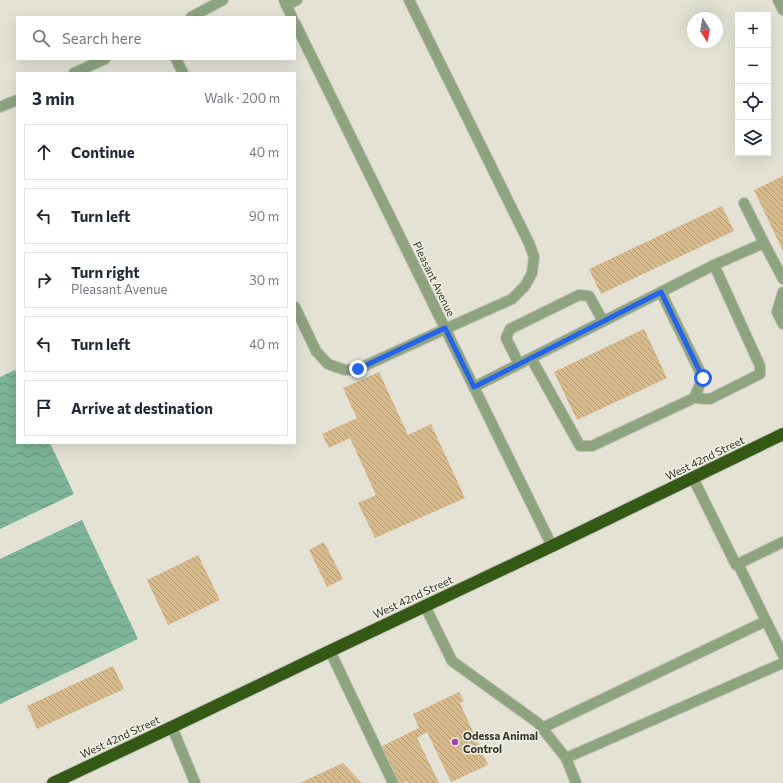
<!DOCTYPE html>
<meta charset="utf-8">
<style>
:root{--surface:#fff;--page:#f6f6f7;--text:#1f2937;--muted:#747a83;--line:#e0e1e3}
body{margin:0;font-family:Commissioner,sans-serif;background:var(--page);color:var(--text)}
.controls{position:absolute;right:12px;top:12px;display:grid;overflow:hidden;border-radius:0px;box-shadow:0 4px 16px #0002}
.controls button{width:36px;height:36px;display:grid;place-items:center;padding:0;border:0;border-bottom:1px solid var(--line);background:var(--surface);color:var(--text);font:20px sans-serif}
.compass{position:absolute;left:687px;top:12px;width:36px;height:36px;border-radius:50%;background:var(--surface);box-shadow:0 4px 16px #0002;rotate:169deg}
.stop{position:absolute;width:12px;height:12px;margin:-9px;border:3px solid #2563eb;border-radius:50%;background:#fff}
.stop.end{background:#2563eb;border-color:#fff;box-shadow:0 1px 4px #0008}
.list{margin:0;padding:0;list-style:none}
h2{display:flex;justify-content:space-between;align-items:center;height:52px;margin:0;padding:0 16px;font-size:17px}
h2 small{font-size:13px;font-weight:400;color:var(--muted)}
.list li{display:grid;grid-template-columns:26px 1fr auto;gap:12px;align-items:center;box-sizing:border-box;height:56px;margin:0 8px 8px;padding:0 8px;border:1px solid var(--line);border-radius:0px}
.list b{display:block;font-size:15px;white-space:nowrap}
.list p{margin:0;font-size:13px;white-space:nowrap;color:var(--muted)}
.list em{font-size:13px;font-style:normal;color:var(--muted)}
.icon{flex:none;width:22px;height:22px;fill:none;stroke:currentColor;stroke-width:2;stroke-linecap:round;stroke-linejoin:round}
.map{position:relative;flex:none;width:783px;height:783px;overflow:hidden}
.search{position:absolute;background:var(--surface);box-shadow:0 4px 16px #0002;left:16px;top:16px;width:280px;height:44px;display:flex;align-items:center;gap:10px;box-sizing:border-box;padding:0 14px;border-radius:0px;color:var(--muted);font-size:15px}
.panel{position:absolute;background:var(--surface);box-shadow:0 4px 16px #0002;left:16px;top:72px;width:280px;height:372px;border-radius:0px}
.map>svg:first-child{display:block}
.water{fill:url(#water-waves)}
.building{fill:url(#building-back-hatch)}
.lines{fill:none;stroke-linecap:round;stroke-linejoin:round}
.minor-casing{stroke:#c0bfb4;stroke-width:12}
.highway-casing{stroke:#c0bfb4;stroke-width:14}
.minor{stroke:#8da47f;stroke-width:10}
.highway{stroke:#345915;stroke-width:12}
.route{stroke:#2563eb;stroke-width:5}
.poi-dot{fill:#a543aa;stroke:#f0f0e2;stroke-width:1.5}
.labels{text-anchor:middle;stroke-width:3;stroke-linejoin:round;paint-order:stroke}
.street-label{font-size:11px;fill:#353530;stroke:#f0f0e2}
.poi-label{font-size:11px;font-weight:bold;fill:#353530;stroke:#f0f0e2;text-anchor:start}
</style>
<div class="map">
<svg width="783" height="783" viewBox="0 0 783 783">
<defs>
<pattern id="water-waves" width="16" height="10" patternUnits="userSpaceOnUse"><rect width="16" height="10" fill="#7eb59a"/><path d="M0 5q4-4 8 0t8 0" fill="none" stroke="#68947e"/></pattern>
<pattern id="building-back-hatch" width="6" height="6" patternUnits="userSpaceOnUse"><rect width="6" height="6" fill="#d8ba8b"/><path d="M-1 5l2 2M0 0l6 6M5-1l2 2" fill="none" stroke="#b09872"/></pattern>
</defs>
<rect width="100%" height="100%" fill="#e3e2d5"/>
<g class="water">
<path d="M15 370 17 374V443H50L74 494 0 529V377Z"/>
<path d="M82 520 138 639 0 704V559Z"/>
</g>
<g class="building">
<path d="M783 176V251L754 190Z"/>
<path d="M722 206 734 231 601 294 589 269Z"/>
<path d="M644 329 667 378 577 420 554 372Z"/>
<path d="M379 372 408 435 431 424 465 498 375 538 358 503 376 495 350 438 329 448 322 434 357 418 343 388Z"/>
<path d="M324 542 343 579 327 587 309 550Z"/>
<path d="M198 555 220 600 168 625 147 580Z"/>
<path d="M113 666 124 689 37 729 27 706Z"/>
<path d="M459 692 464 701 460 703 488 765 451 782 427 732 417 738 439 783H408L407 781 403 783H399L382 746 419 728 413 714Z"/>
<path d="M343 763 362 783H300Z"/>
</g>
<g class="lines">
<defs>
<g id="minor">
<path d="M284 0 292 17"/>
<path d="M778 0 783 10"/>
<path d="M286 5 297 0"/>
<path d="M191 17 223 0"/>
<path d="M295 23 552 546"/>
<path d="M176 59 183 73"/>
<path d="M74 73 105 59"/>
<path d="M0 107 17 100"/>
<path d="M744 203 764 243"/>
<path d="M783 292 777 312 783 324"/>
<path d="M295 307 316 351 328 364 345 370 358 369 445 329 512 299 525 286 532 273 534 257 529 243 409 0"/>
<path d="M531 358 580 446H592L694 398 703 378 661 292"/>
<path d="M519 364 506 338 510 329 579 295 589 296 603 321"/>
<path d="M474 387 714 265 764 243 783 279"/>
<path d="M694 398 710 399 760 374V366L714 265"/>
<path d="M693 478 736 565 783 542"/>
<path d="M738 564 783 655"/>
<path d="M425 606 452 661 538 723 566 758 576 783"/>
<path d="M330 651 393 783"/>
<path d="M172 727 195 783"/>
<path d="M542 728 766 621"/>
<path d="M566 758 783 663"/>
</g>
<path id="highway" d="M53 783 172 727 330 651 552 546 783 434"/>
</defs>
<use href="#minor" class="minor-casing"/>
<use href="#highway" class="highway-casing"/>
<use href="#minor" class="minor"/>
<use href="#highway" class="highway"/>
</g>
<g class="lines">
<path class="route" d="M358 369 445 328 474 387 661 292 703 378"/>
</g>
<circle class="poi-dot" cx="455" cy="742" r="4"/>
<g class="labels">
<g class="street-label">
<text transform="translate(434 279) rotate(64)" y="4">Pleasant Avenue</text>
<text transform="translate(705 458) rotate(-26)" y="4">West 42nd Street</text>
<text transform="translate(413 597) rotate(-25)" y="4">West 42nd Street</text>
<text transform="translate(120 737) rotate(-25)" y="4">West 42nd Street</text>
</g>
<g class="poi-label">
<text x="463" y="740">Odessa Animal<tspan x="463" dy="13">Control</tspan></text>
</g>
</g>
</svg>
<div class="controls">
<button>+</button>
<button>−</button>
<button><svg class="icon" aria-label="locate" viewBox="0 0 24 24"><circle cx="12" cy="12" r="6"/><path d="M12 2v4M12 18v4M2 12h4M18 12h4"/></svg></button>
<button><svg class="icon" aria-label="layers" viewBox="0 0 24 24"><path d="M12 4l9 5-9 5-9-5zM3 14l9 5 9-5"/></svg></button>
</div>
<svg class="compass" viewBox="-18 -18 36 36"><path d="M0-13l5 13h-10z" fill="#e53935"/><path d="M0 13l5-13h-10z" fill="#747a83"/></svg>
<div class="stop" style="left:703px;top:378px"></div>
<div class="stop end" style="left:358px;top:369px"></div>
<div class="search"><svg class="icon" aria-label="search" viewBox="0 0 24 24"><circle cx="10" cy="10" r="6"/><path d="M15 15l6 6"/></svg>Search here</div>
<section class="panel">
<h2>3 min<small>Walk · 200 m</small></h2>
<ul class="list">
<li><svg class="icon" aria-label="ahead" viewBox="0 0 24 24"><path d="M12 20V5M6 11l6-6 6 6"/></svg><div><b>Continue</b></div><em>40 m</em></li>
<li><svg class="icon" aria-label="left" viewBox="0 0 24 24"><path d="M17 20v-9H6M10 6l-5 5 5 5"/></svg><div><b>Turn left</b></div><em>90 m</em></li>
<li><svg class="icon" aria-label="right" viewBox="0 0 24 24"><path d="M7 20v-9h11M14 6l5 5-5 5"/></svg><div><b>Turn right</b><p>Pleasant Avenue</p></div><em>30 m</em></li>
<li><svg class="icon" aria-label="left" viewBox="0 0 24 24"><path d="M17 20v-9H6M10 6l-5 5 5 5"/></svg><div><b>Turn left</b></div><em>40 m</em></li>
<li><svg class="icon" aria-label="arrive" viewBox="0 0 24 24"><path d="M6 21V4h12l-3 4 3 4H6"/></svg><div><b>Arrive at destination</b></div></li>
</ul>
</section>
</div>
